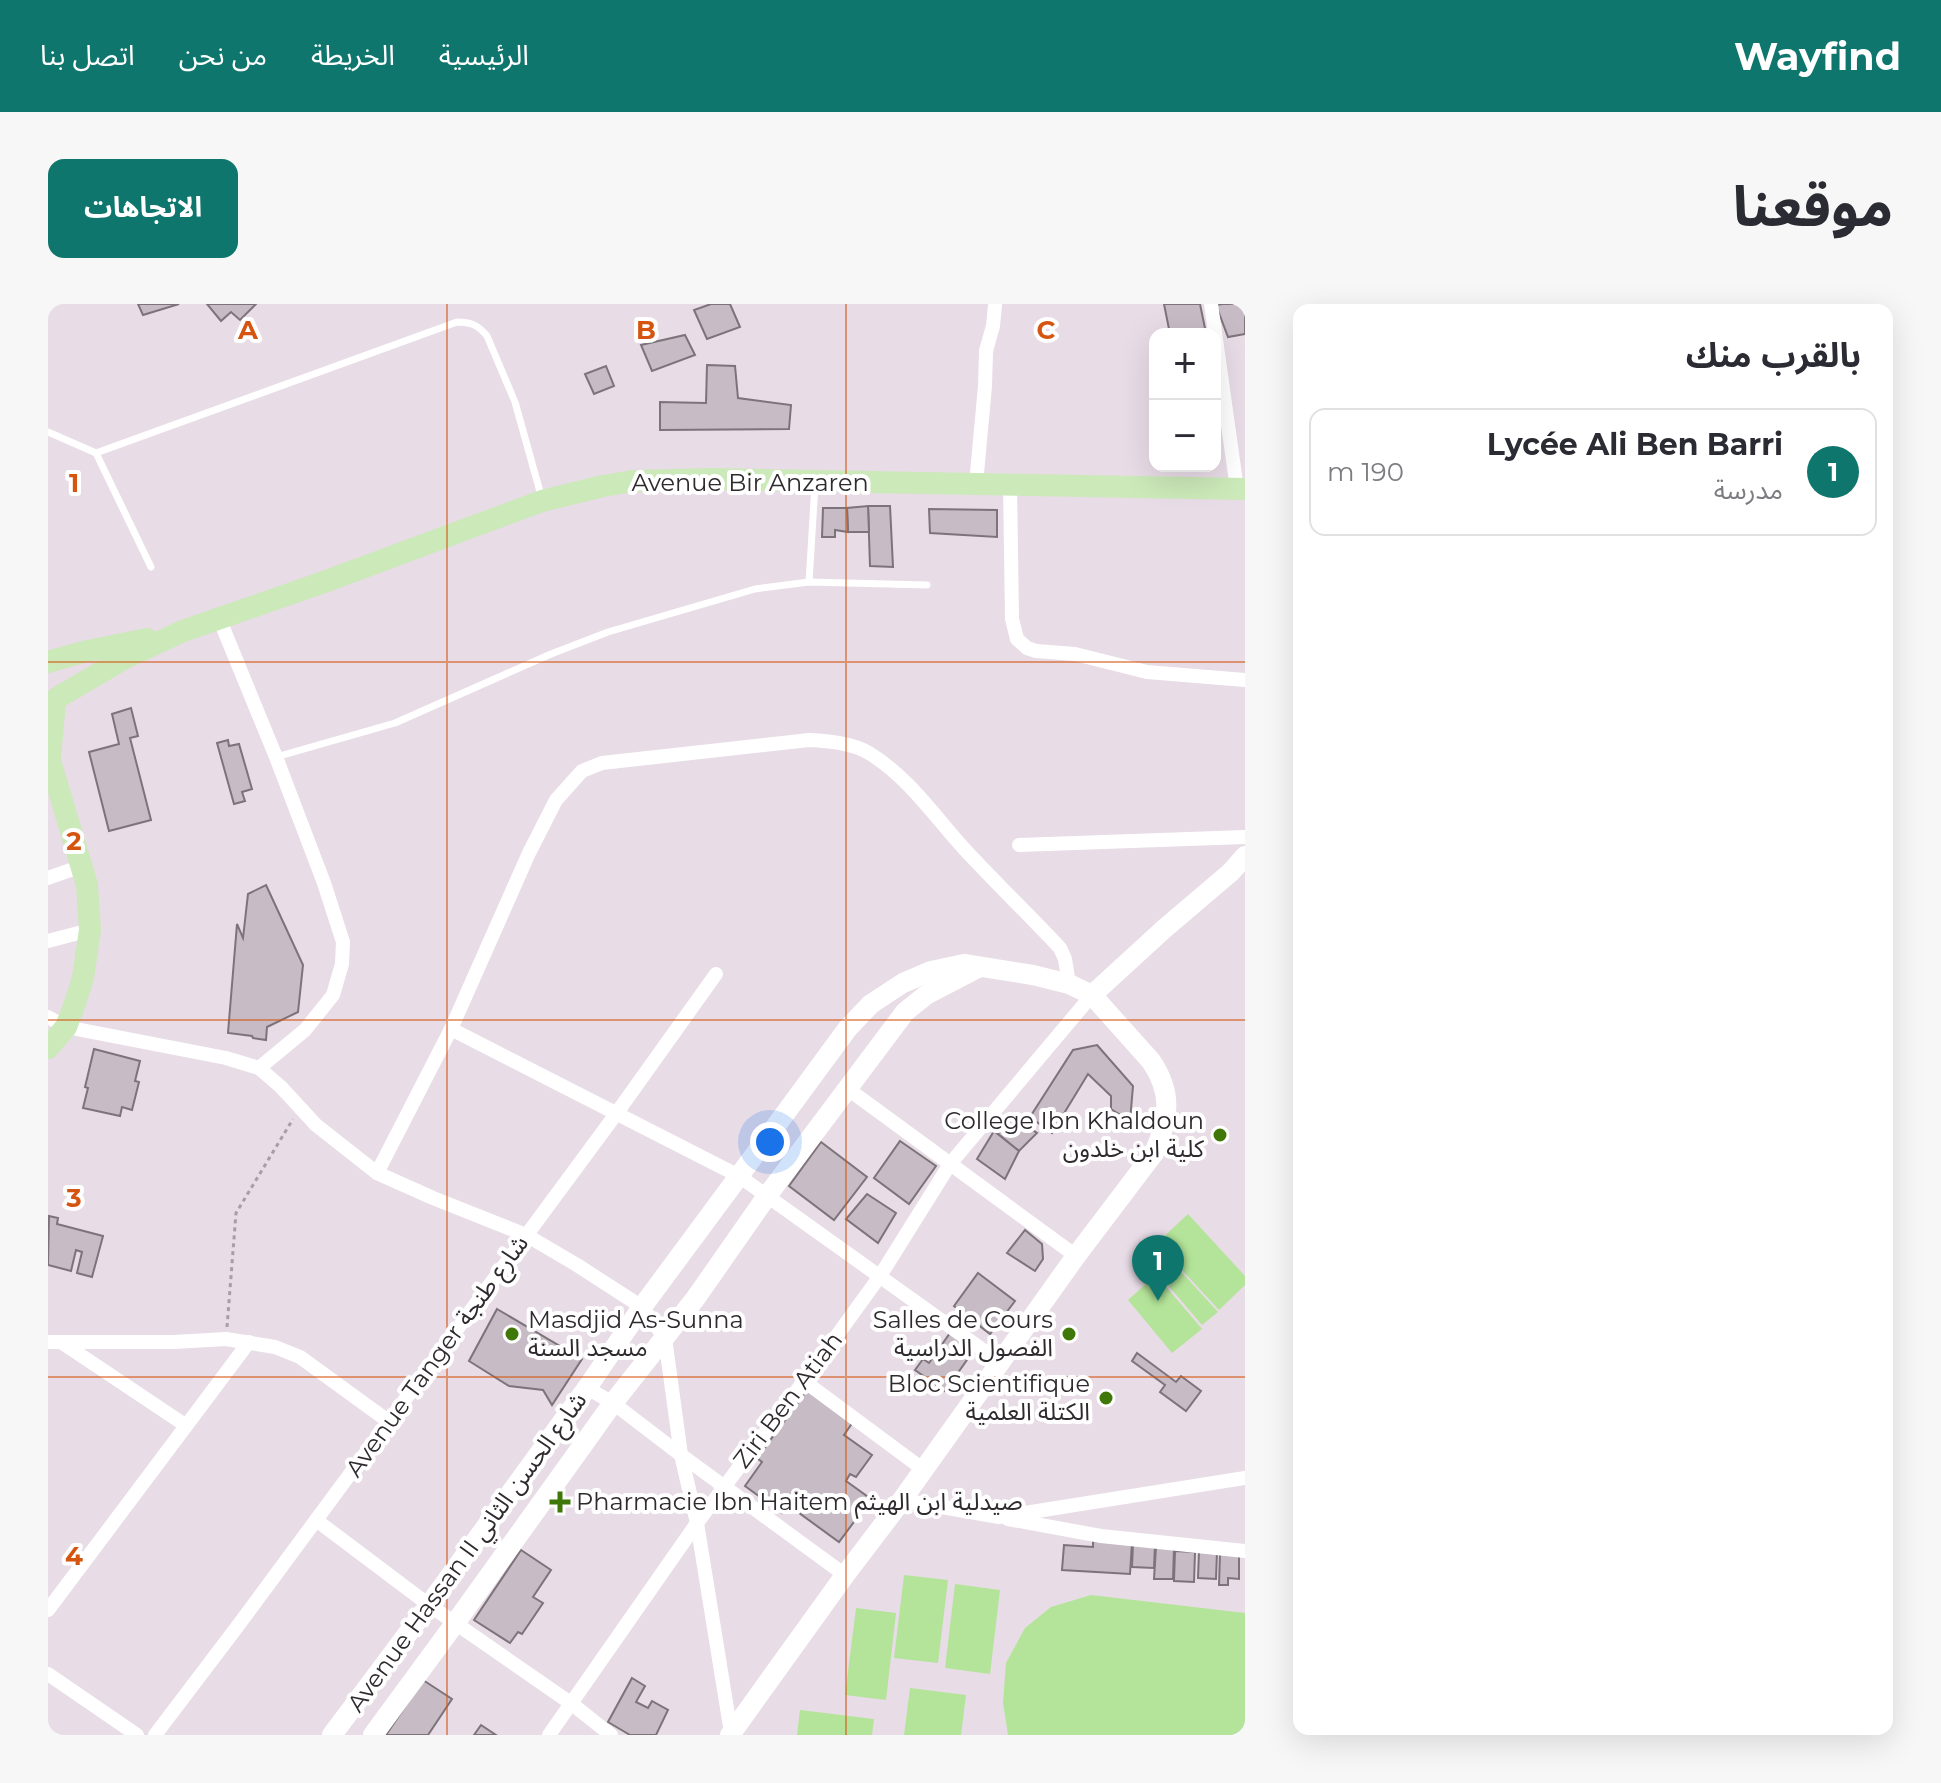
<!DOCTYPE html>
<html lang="ar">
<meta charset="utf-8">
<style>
:root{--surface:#fff;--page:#f7f7f7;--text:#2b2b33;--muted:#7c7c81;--line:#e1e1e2;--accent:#0f766e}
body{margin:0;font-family:Montserrat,"Noto Sans Arabic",sans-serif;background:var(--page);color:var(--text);direction:rtl}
.controls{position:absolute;right:24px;top:24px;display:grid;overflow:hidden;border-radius:16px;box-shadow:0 8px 32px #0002}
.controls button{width:72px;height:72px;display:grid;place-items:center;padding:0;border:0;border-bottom:2px solid var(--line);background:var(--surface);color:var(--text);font:40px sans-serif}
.you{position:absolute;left:722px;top:838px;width:28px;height:28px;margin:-20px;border:6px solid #fff;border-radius:50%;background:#1a73e8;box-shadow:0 0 0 12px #1a73e833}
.badge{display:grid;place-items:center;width:52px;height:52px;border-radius:50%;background:var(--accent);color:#fff;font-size:26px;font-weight:700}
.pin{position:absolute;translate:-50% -66px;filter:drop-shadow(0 2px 4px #0008)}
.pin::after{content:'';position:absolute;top:42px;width:28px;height:24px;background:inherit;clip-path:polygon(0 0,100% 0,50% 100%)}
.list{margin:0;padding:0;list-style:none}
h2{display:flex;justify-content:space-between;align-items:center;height:104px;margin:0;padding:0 32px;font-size:34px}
h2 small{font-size:26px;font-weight:400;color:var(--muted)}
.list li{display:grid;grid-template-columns:52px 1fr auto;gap:24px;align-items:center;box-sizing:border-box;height:128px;margin:0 16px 16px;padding:0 16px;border:2px solid var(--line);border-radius:16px}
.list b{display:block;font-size:30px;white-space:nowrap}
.list p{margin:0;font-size:26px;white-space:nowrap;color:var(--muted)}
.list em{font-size:26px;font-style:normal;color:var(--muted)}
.map{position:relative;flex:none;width:1197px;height:1431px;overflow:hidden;direction:ltr;border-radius:16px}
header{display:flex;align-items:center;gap:48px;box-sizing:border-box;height:112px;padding:0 40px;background:var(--accent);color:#fff}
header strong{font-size:38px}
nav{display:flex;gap:44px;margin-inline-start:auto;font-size:28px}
.intro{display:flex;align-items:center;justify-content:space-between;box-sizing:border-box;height:192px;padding:0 48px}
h1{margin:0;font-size:56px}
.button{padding:20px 36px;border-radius:16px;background:var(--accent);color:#fff;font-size:28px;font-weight:700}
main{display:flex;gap:48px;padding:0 48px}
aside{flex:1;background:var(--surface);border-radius:16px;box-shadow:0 8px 32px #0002}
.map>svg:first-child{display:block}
.green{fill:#b4e499}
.building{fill:#c7bcc5;stroke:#7d737b;stroke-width:2}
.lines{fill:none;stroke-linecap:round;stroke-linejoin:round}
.path{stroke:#a79ea6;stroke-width:3;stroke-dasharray:4 4;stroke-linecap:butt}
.lane{stroke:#fff;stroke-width:7}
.street{stroke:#fff;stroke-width:14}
.secondary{stroke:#fff;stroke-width:20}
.primary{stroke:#cbe9b9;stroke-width:22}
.grid{fill:none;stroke:#d5540f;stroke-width:2;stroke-opacity:0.55}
.poi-dot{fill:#3f7708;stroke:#fff;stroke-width:3}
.labels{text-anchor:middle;stroke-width:8;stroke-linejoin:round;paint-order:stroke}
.street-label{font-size:24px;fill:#2e2a2e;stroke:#fff}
.poi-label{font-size:24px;fill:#2e2a2e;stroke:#fff;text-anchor:end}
.grid-label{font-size:26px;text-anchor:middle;font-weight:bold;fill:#d5540f;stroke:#fff;stroke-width:8;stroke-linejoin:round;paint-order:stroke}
</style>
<header>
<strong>Wayfind</strong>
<nav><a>الرئيسية</a><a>الخريطة</a><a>من نحن</a><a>اتصل بنا</a></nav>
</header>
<div class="intro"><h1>موقعنا</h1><a class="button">الاتجاهات</a></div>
<main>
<aside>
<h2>بالقرب منك<small></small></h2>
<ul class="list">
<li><span class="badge">1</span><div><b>Lycée Ali Ben Barri</b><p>مدرسة</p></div><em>190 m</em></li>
</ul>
</aside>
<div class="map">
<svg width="1197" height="1431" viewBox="0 0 1197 1431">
<rect width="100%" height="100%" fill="#e8dce6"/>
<g class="green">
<path d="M1140 910 1197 972V981L1171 1006 1109 939Z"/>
<path d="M1127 961 1170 1008 1154 1021 1113 973Z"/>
<path d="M1108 971 1154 1025 1124 1049 1080 996Z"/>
<path d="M856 1271 900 1276 890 1359 846 1354Z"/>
<path d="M907 1280 952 1286 942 1370 897 1364Z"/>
<path d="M1043 1291 1197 1309V1431H960L955 1399 958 1359 977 1324 1003 1303Z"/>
<path d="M808 1304 848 1309 838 1396 797 1391Z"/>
<path d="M862 1384 918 1391 913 1431H856Z"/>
<path d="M752 1406 826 1415 824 1431H749Z"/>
</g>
<g class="building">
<path d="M90 0H131L95 11Z"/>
<path d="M159 0H208L192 16 183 8 173 17Z"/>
<path d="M663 0H682L692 23 659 35 646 6Z"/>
<path d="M1116 0H1152L1158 29 1122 30Z"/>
<path d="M1175 0H1197V30L1180 33 1168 1Z"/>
<path d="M637 31 647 51 604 67 593 41Z"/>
<path d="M659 61 687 62 690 94 743 101 741 125 612 126V98L658 99Z"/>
<path d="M558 62 566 82 546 90 537 70Z"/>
<path d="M820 202H842L845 263 822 262Z"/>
<path d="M820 202 821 228H800L799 204Z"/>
<path d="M775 204H799L800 228 787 226V233H774Z"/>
<path d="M881 205 949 206V233L882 229Z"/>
<path d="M83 404 90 432 82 434 103 516 61 527 41 448 71 440 64 410Z"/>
<path d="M180 436 181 442 191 440 204 485 194 488 197 497 186 500 169 439Z"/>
<path d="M218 581 255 661 250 708 219 723 218 736 205 734 204 732 180 729 189 620 195 634 200 590Z"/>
<path d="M1049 741 1085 782 1082 817 1063 805V792L1040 770 1004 829 982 813 1025 746Z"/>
<path d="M46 745 92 757 87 777 91 778 84 806 74 803 72 812 35 804 40 784 37 783Z"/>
<path d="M964 812 989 829 971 847 950 830Z"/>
<path d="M946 827 971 847 957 875 929 855Z"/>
<path d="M852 837 888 862 861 900 826 874Z"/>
<path d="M773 838 819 873 786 916 741 882Z"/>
<path d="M819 890 848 909 830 939 798 915Z"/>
<path d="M1 912 10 914 9 920 55 932 44 973 29 969 34 948 28 946 23 967 0 961Z"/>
<path d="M977 926 994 940 995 955 987 967 959 949Z"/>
<path d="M930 969 967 997 942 1030 906 1002Z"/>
<path d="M449 1005 534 1055 504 1101 495 1086 461 1082 421 1057Z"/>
<path d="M902 1029 926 1046 897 1087 867 1066 875 1055 881 1059Z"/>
<path d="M1089 1049 1128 1078 1133 1072 1153 1087 1138 1107 1112 1088 1117 1081 1084 1057Z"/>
<path d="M760 1085 805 1118 796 1131 824 1151 808 1173 802 1170 798 1177 823 1195 791 1238 740 1201 734 1209 697 1182 714 1158 709 1154Z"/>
<path d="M1045 1237 1084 1239 1082 1270 1014 1266 1016 1241 1045 1243Z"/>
<path d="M1085 1239 1107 1240 1106 1264 1084 1263Z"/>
<path d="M1108 1243 1126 1244 1125 1275H1106Z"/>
<path d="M473 1246 503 1266 485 1293 495 1299 474 1330 470 1328 462 1339 426 1316Z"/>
<path d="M1127 1247 1147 1248 1146 1278 1126 1277Z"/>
<path d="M1151 1247 1169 1248 1168 1275 1150 1274Z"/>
<path d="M1172 1249H1191V1275L1180 1274V1281H1171Z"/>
<path d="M584 1374 597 1382 588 1398 600 1404 604 1397 620 1406 608 1431H582L560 1418Z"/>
<path d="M375 1376 404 1395 380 1431H338Z"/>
<path d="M433 1421 448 1431H426Z"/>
</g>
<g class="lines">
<path class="path" d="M179 1023 188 909 245 815"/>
<g class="lane">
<path d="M0 128 48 149 409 18C423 18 430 21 439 32L467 98 494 195"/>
<path d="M48 149 103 263"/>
<path d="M761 278 767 181"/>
<path d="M228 453 347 419 503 350 560 328 707 285 761 278 879 281"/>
</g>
<g class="street">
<path d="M1163 0 1189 185"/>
<path d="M928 180 937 82 938 47 945 22 947 1"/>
<path d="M962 180 964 315 969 335 979 344 988 347 1027 350 1099 368 1197 376"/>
<path d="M171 314 228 453 276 579 295 638 294 660 285 691 257 726 211 764"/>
<path d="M971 541 1197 533"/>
<path d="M0 574 34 562"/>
<path d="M0 637 42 626"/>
<path d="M0 713 18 723 178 754 211 764 233 783 268 821 329 869 385 894 478 931 529 961 594 1003 617 1034 633 1151 649 1219 683 1429"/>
<path d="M403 725 691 872 953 1059"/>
<path d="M800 785 1028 952"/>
<path d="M329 869 403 725 481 549 508 496 534 467 554 459 761 436C781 437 804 439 821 449 862 474 889 516 921 550 951 582 982 612 1012 644L1017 655 1021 680"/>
<path d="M0 1038H126L178 1035 227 1043 252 1053 340 1117"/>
<path d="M13 1038 137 1121"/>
<path d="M756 1077 876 1166"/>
<path d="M539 1084 565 1099 633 1151 797 1271"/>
<path d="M854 1196 951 1213 1197 1174"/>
<path d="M960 1215 1053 1232 1197 1247"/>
<path d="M268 1216 381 1301 524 1400 563 1431"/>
<path d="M0 1306 201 1038"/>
<path d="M0 1370 89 1431"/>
<path d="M107 1431 189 1323 568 810 668 670"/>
<path d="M501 1431 649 1219 756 1077 832 972 902 860 1044 691"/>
</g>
<g class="secondary">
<path d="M284 1431 381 1301 539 1084 594 1003 691 872 800 724 823 700 855 679 883 667 916 660 985 671 1021 680 1044 691"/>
<path d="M325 1431 408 1318 565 1099 647 995 719 892 857 708 878 691 930 664"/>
<path d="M682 1431 797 1271 854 1196 1028 952 1106 849C1121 815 1125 789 1103 757L1044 691 1116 625 1183 568 1197 552"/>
</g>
<g class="primary">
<path d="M0 358 35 348 99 335"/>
<path d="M9 394 77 354 135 327 276 278 494 197 555 182 585 177 665 175 1197 185"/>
<path d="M0 450 39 581 42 626 35 674 26 702 18 723 0 744"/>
<path d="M2 453 7 398"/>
</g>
</g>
<path class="grid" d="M399 0V1431M798 0V1431M0 358H1197M0 716H1197M0 1073H1197"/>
<g class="poi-dot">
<circle cx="1172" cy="831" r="8"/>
<circle cx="464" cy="1030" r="8"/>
<circle cx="1021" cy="1030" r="8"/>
<circle cx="1058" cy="1094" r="8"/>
<path d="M508 1186h8v8h8v8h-8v8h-8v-8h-8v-8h8z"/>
</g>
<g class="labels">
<g class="street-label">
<text x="702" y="187">Avenue Bir Anzaren</text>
<text transform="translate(389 1052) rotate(-54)" y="8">Avenue Tanger شارع طنجة</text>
<text transform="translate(740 1096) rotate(-53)" y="8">Ziri Ben Atiah</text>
<text transform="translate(419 1248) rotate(-54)" y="8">Avenue Hassan II شارع الحسن الثاني</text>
</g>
<g class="poi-label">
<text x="1156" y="825">College Ibn Khaldoun<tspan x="1156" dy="28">كلية ابن خلدون</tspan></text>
<text x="480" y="1024" text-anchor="start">Masdjid As-Sunna<tspan x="480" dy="28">مسجد السنة</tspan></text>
<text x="1005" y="1024">Salles de Cours<tspan x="1005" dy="28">الفصول الدراسية</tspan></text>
<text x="1042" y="1088">Bloc Scientifique<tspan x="1042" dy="28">الكتلة العلمية</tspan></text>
<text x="528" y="1206" text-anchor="start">Pharmacie Ibn Haitem صيدلية ابن الهيثم</text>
</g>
</g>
<g class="grid-label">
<text x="200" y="35">A</text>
<text x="598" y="35">B</text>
<text x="998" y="35">C</text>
<text x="26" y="188">1</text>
<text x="26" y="546">2</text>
<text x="26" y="903">3</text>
<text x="26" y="1261">4</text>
</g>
</svg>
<div class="controls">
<button>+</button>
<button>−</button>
</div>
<div class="you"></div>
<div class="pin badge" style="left:1110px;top:997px">1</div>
</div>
</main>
